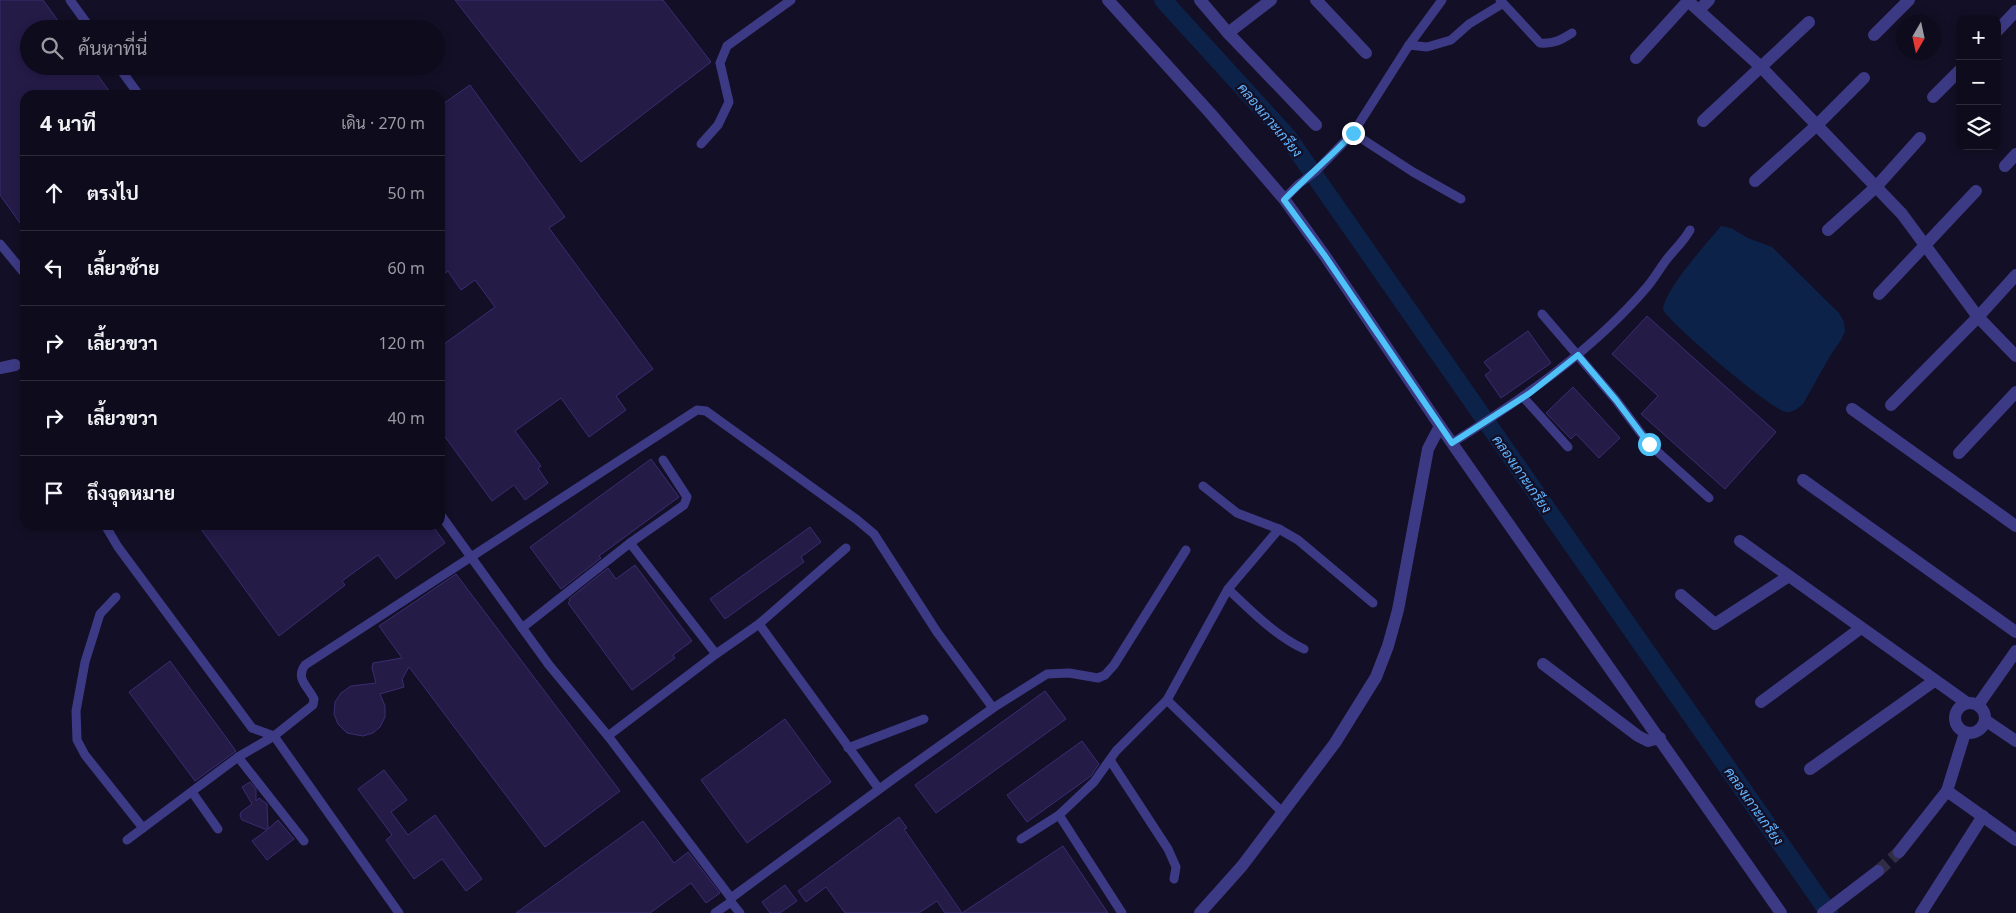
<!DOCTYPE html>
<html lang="th">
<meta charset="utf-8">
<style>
:root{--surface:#0e0b1c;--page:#171425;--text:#f1f3f6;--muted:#9b9ba3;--line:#2e2b3b}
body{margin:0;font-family:"Noto Sans",Sarabun,sans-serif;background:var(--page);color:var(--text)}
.controls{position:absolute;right:15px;top:15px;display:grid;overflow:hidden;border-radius:10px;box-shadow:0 2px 8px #0003}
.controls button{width:45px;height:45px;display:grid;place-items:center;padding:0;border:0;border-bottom:1px solid var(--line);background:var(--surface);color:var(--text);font:25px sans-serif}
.compass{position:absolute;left:1896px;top:15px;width:45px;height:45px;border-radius:50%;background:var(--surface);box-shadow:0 2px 8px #0003;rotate:189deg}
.stop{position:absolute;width:15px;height:15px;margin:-11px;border:4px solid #4fc3f7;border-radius:50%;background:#fff}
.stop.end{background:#4fc3f7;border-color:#fff;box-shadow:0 1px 5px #0008}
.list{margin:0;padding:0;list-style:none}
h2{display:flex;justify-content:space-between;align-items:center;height:65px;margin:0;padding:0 20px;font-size:21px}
h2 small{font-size:16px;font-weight:400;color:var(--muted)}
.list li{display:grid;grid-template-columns:32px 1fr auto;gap:15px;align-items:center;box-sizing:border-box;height:75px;padding:0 20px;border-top:1px solid var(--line)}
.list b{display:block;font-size:19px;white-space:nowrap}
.list em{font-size:16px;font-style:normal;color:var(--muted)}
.icon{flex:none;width:28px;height:28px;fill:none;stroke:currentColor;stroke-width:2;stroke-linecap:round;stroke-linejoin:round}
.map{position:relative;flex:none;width:2016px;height:913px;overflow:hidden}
.search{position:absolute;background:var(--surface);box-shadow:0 2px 8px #0003;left:20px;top:20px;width:425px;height:55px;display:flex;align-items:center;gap:12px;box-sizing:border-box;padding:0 18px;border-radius:28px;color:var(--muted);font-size:19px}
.panel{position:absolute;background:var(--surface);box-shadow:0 2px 8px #0003;left:20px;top:90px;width:425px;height:440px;border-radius:15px}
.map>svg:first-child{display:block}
.water{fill:#0c2248}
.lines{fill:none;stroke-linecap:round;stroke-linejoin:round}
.canal{stroke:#0c2248;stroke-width:18}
.building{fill:#241b47;stroke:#3b2d73}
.minor-tunnel{stroke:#312d47;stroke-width:12;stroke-dasharray:12 6;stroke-linecap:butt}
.service{stroke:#3d3a85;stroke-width:9}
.minor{stroke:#3d3a85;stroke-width:12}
.route{stroke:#4fc3f7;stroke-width:6}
.labels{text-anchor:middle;stroke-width:4.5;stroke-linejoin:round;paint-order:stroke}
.water-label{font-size:14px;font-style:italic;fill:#62b6ff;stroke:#130f26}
</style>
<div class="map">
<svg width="2016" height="913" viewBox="0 0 2016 913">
<rect width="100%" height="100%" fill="#130f26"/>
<path class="water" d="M1721 226 1731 228 1748 238 1772 247 1839 313 1844 322 1845 331 1841 340 1830 356 1803 404C1798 408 1793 413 1786 412 1769 408 1674 327 1663 310 1664 290 1707 243 1721 226Z"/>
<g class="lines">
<path class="canal" d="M1163 0 1287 136 1829 913"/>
</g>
<g class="building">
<path d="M0 0H43L64 29H29V66H91L112 95H25V230L0 195Z"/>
<path d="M455 0H663L711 62 581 162Z"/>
<path d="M470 85 565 217 549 228 653 369 616 396 626 410 589 437 561 398 515 431 541 466 538 468 548 483 525 500 514 485 492 501 440 430V347L495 307 475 280 461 290 448 271 440 277V106Z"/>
<path d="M1647 316 1776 432 1725 489 1641 414 1658 396 1612 354Z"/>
<path d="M1528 331 1551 363 1501 398 1485 375 1491 371 1484 362Z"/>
<path d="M1573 387 1620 438 1599 458 1576 434 1571 439 1546 413Z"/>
<path d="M651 459 679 497 599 556 601 558 561 589 530 547Z"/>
<path d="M198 525H432L445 543 396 579 378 555 342 581 345 585 279 636Z"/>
<path d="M810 527 821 542 801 557 804 562 725 619 710 599Z"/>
<path d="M635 565 692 641 673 655 675 658 632 690 568 603 570 601 569 599 608 568 616 579Z"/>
<path d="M456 574 620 791 545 847 409 667 402 679 404 687 380 694 385 706V717L380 727 373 733 363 736 347 733 338 724 334 714 335 702 341 693 351 686 376 683 372 668 373 663 402 658 379 626Z"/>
<path d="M170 661 236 751 195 781 129 692Z"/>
<path d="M1045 691 1066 719 936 813 915 785Z"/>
<path d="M785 719 831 782 747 843 701 780Z"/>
<path d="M1082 741 1099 764 1091 776 1027 822 1007 795Z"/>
<path d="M384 770 407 800 391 812 408 835 435 815 482 879 466 891 442 859 414 879 386 840 392 835 358 789Z"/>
<path d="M250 782 256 789V801L259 798 267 804 268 829 278 820 294 839 267 860 252 841 267 830 242 820 240 816 241 812 252 804 242 787Z"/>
<path d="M899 817 907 828 904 829 962 913 1063 846 1108 913H945L937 901 919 913H845L826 887 806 902 798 891Z"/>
<path d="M643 821 674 863 688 852 720 893 706 903 691 883 650 913H516Z"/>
<path d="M785 885 797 901 780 913H770L762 902Z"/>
</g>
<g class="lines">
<path class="minor-tunnel" d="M1878 871 1899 852"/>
<g class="service">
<path d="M70 0 91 29"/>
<path d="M1500 0 1540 43C1554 44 1561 40 1572 33"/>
<path d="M1409 45 1427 47 1451 40 1469 24 1502 4"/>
<path d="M118 66 139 95"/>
<path d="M1353 133 1413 172 1461 199"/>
<path d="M701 144 718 125 729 102 720 63 727 46 791 0"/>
<path d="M1284 199 1299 184 1315 172 1353 133 1409 45 1442 0"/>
<path d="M0 244 25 274"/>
<path d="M1542 314 1616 400 1649 444 1709 498"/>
<path d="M1523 397 1568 447"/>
<path d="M1452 443C1522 399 1592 351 1647 287 1654 279 1660 268 1667 259 1675 249 1684 241 1690 230"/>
<path d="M440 514 549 665 608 736 731 898V902L740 913"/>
<path d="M105 525 118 547 252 728 274 736 399 913"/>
<path d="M1279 529 1298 540 1373 603"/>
<path d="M630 543 716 654"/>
<path d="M1228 589C1251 611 1276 636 1304 649"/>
<path d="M116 597 100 614 85 662 76 711 77 740 85 755 143 828"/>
<path d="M759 624 879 789"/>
<path d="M522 628 630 543 684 505 687 497 663 460"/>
<path d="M1167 700 1282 812"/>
<path d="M608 736 716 654 759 624 846 548"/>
<path d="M848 748 924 719"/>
<path d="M238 757 304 841"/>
<path d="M1110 760 1168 849 1176 867 1174 879"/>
<path d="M192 792 218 829"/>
<path d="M1059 815 1122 913"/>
<path d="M1021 839 1059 815 1094 782 1116 751 1167 700 1228 589 1279 529 1237 513 1203 486"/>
<path d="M127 840 238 757 274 736 313 705 314 699C308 686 295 679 305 665L697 410 706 411 856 519 874 534 937 632 993 708"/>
<path d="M731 898 900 774 993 708 1047 674 1069 673 1098 678 1105 675 1114 665 1186 550"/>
<path d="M715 913 731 902"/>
</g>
<g class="minor">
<path d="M1108 0 1211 114 1284 199 1325 256 1440 426 1781 913"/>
<path d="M1200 0 1228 33 1316 125"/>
<path d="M1316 0 1366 53"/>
<path d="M1687 0 1761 67 1902 214 1978 317 2016 356"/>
<path d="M1699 10 1709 0"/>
<path d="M1997 31 2016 11"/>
<path d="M1228 33 1271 0"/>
<path d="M1874 35 1909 0"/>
<path d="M1636 58 1688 1"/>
<path d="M1933 97 1960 70"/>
<path d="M1703 121 1809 22"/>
<path d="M2005 166 2016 154"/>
<path d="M1755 181 1817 125 1864 78"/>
<path d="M1828 230 1876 187 1920 138"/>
<path d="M1879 294 1976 191"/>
<path d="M0 368 15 365"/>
<path d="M1891 405 1978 317 2016 275"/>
<path d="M1852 409 2016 526"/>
<path d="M1959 453 2016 392"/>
<path d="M1803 480 2016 632"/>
<path d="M1740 541 1967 703"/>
<path d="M1681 595 1715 624 1789 576"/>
<path d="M1543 664 1638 736 1648 741 1660 738"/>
<path d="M1761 702 1861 628"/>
<circle cx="1970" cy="718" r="15"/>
<path d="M1978 705 2016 651"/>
<path d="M1985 720 2016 741"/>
<path d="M1810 769 1934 681"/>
<path d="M1947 791 2016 840"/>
<path d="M1899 852 1947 791 1965 733"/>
<path d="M1200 913 1242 866 1335 743 1376 677 1388 646 1398 610 1428 449 1440 426"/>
<path d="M1823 913 1878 871"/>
<path d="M1921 913 1983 816"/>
</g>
</g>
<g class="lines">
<path class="route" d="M1353 133C1331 157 1306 177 1284 200L1325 256 1452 443 1530 393 1578 355 1616 400 1649 444"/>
</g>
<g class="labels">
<g class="water-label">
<text transform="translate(1270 120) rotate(50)" y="5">คลองเกาะเกรียง</text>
<text transform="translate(1522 474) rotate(55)" y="5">คลองเกาะเกรียง</text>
<text transform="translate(1754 806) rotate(55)" y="5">คลองเกาะเกรียง</text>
</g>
</g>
</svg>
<div class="controls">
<button>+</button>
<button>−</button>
<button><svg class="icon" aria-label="layers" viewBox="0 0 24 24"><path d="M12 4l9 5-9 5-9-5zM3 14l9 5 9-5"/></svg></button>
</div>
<svg class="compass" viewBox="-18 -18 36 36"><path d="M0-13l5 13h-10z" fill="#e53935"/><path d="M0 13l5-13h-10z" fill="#9b9ba3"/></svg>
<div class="stop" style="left:1649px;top:444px"></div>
<div class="stop end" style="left:1353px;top:133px"></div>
<div class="search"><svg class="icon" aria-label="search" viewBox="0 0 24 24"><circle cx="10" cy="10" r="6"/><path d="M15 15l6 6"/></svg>ค้นหาที่นี่</div>
<section class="panel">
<h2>4 นาที<small>เดิน · 270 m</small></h2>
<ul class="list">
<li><svg class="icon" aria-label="ahead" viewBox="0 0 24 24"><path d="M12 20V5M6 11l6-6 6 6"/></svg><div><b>ตรงไป</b></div><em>50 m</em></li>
<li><svg class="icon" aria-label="left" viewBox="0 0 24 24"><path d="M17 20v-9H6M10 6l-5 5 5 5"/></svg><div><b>เลี้ยวซ้าย</b></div><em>60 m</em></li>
<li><svg class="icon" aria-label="right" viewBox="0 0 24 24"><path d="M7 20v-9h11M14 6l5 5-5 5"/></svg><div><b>เลี้ยวขวา</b></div><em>120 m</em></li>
<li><svg class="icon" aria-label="right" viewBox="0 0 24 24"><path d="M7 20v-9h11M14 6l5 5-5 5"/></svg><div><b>เลี้ยวขวา</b></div><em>40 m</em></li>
<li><svg class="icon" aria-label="arrive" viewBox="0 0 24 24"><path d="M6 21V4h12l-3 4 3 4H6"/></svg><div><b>ถึงจุดหมาย</b></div></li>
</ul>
</section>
</div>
